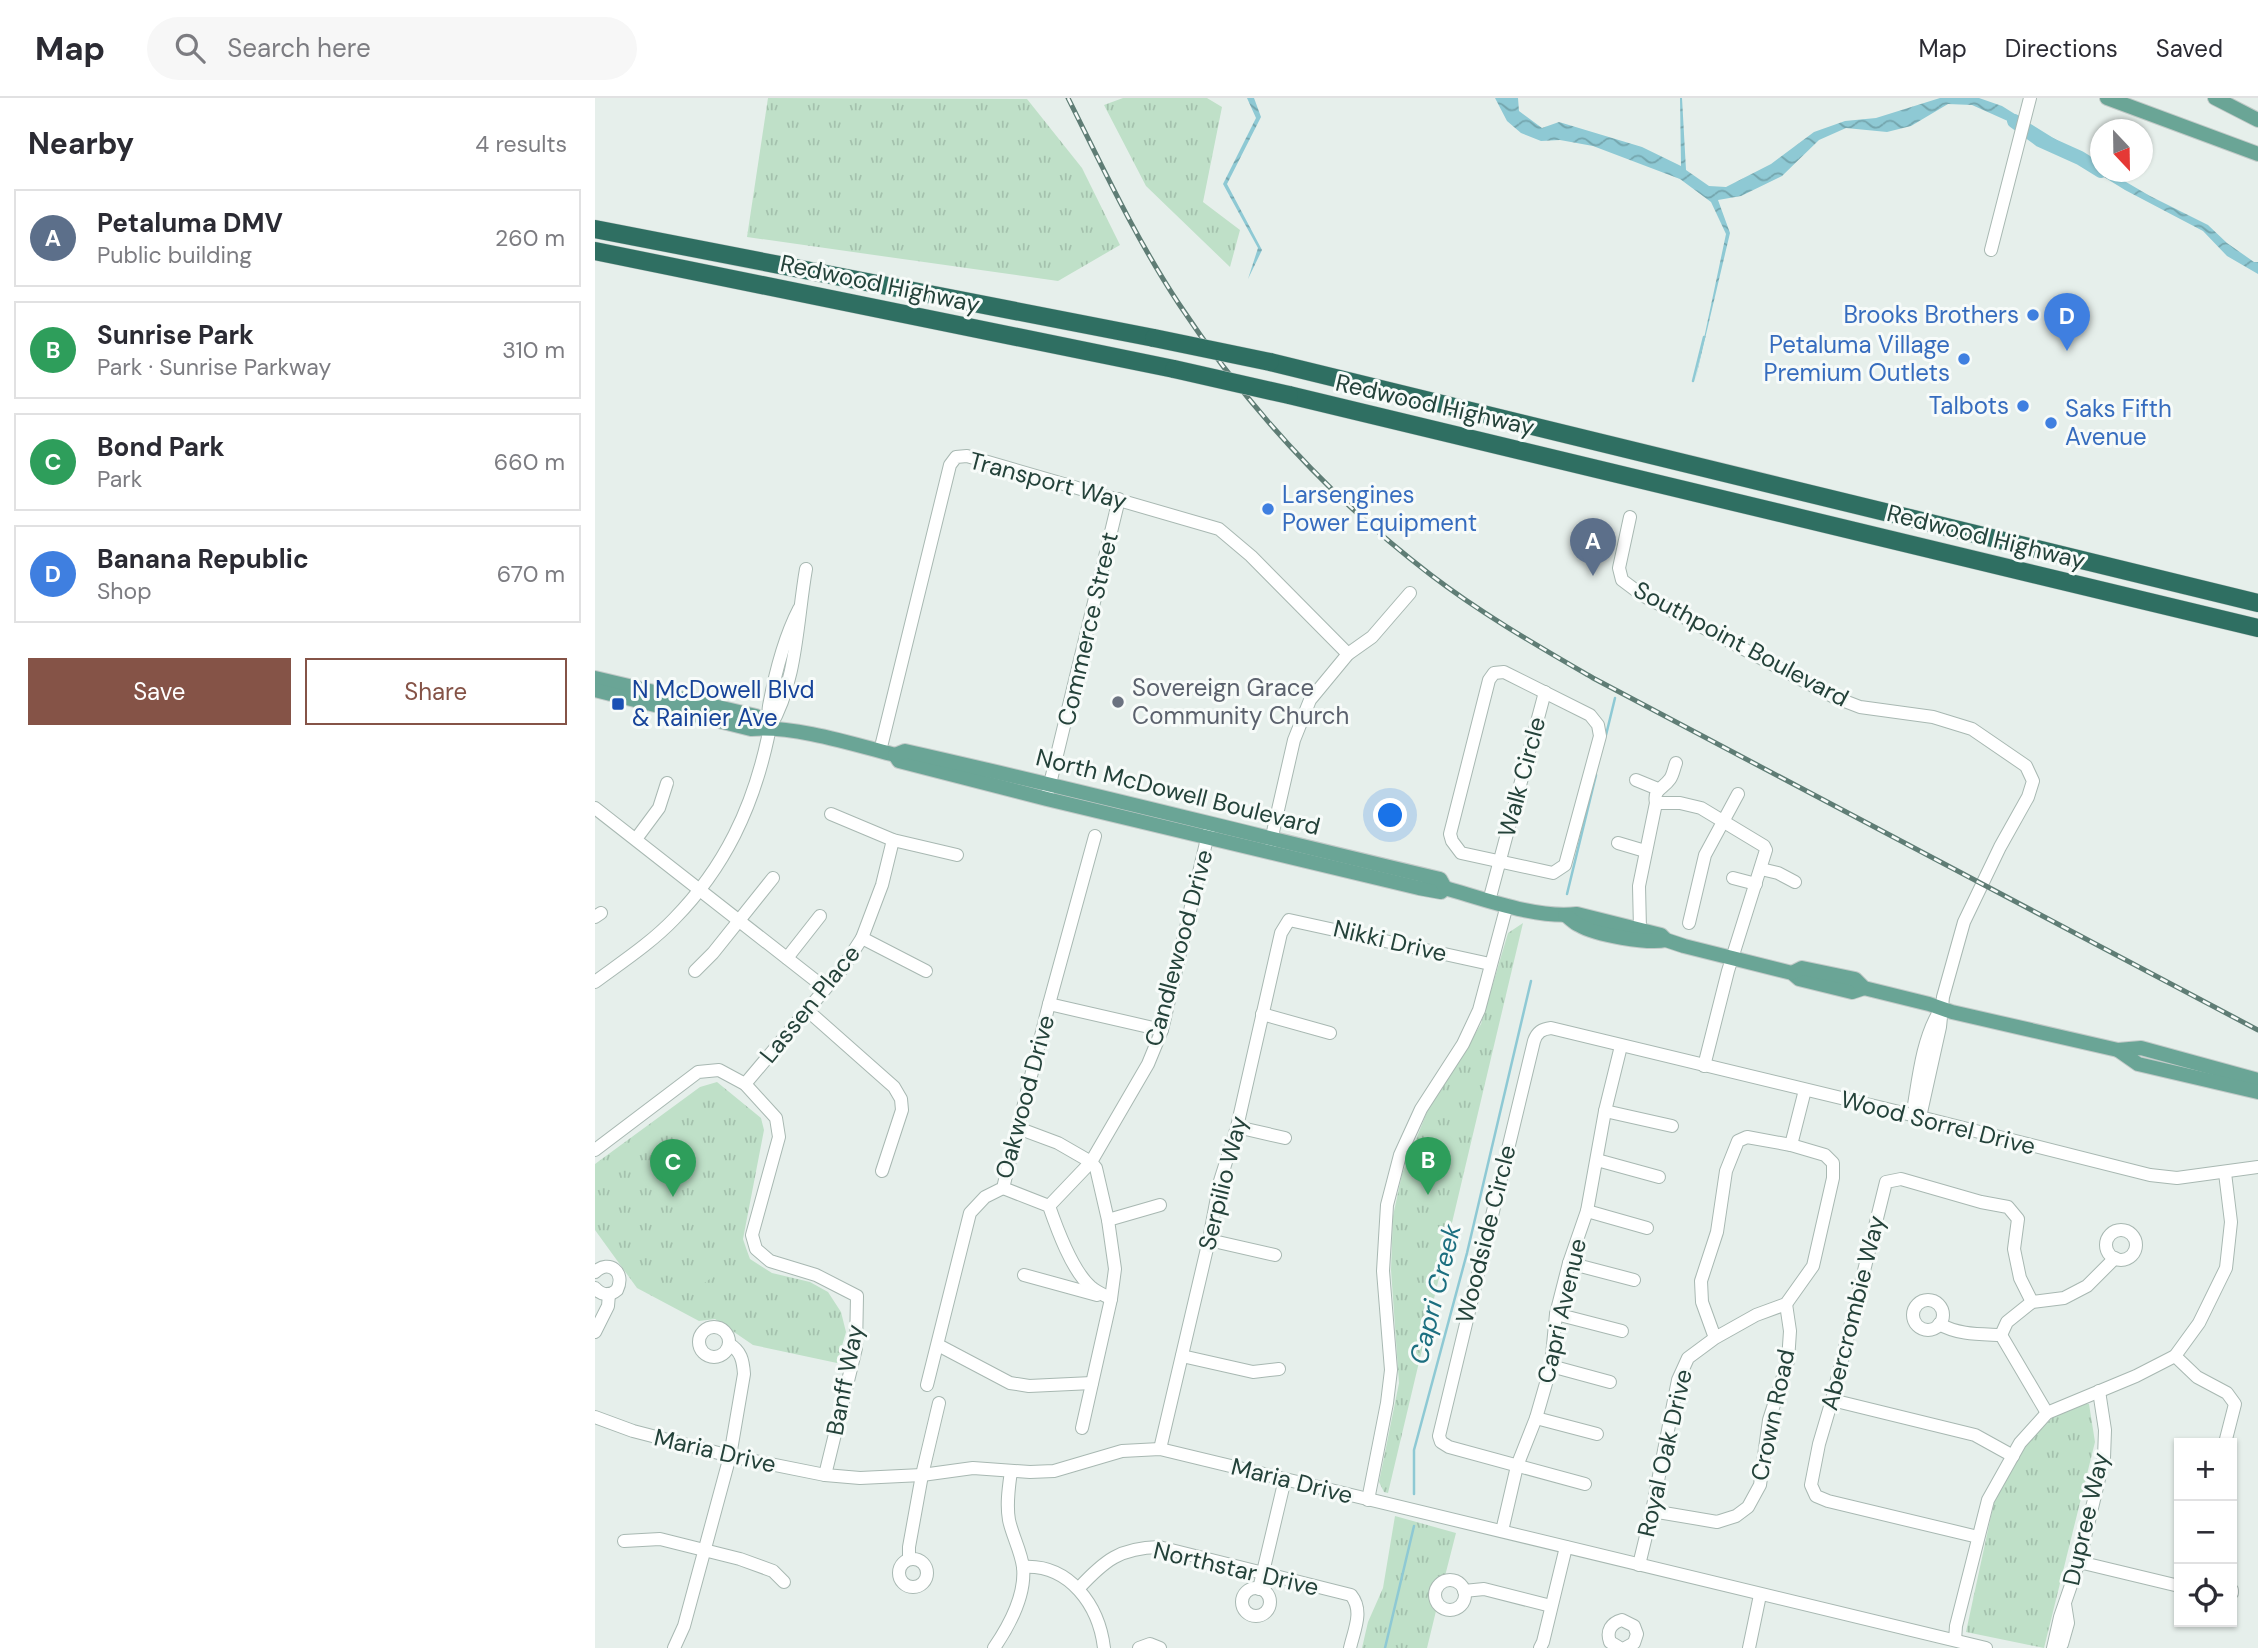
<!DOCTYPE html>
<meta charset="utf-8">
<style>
:root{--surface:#fff;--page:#f7f7f7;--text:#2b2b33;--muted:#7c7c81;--line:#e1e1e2;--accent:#855347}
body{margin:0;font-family:"DM Sans",sans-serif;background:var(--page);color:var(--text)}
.controls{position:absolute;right:21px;bottom:21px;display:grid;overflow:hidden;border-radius:0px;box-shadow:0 2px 5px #0004}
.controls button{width:63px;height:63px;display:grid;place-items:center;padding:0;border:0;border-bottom:2px solid var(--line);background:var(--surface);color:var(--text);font:35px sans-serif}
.compass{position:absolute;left:1495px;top:21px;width:63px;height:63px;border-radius:50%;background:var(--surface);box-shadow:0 2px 5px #0004;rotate:158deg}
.you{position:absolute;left:796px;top:718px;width:24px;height:24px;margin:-18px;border:5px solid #fff;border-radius:50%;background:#1a73e8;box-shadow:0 0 0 10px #1a73e833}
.badge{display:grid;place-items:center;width:46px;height:46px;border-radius:50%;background:var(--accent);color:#fff;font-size:23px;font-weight:700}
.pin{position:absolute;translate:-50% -58px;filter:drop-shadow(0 2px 4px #0008)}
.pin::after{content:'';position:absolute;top:37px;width:24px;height:21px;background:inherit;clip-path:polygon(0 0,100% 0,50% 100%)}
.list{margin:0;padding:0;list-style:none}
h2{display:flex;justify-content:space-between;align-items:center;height:91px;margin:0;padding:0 28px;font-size:30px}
h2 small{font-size:23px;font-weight:400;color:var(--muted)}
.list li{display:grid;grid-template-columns:46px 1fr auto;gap:21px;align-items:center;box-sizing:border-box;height:98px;margin:0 14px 14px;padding:0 14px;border:2px solid var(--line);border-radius:0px}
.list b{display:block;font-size:26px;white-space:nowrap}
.list p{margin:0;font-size:23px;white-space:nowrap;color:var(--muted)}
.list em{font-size:23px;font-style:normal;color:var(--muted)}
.actions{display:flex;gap:14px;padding:21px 28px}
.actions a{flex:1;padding:16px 0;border:2px solid var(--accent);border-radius:0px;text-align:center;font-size:24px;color:var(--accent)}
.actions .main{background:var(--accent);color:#fff}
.icon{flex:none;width:38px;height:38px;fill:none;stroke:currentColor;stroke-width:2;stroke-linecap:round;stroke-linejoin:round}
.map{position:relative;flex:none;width:1663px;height:1550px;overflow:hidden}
header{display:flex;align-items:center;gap:42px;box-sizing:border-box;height:98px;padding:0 35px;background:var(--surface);border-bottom:2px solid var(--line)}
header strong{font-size:33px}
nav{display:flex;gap:38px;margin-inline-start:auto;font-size:24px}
.search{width:490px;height:63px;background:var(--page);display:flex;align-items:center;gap:18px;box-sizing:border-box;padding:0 24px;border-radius:38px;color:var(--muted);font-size:26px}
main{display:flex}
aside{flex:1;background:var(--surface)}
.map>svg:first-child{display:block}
.grass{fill:url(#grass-tufts)}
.pitch{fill:#bfe0c8}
.water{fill:url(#water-waves)}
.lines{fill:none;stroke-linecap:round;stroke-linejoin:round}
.stream{stroke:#8ec9d4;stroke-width:2.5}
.river{stroke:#8ec9d4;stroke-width:14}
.minor-casing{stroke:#a8b8b2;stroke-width:14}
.major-casing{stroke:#c2cac8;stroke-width:16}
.highway-casing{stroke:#c2cac8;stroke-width:19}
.minor{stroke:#fff;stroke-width:12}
.major{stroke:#6aa596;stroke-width:14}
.highway{stroke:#2f6f62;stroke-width:18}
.rail-casing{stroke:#5f7d75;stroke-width:5}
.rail{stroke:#f7fbf9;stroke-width:2.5;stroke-dasharray:8;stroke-linecap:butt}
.highway-bridge-casing{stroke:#c2cac8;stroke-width:19;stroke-linecap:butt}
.highway-bridge{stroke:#2f6f62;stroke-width:18}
.shop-dot{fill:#3f7fe0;stroke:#f7fbf9;stroke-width:2.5}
.worship-dot{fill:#6b7280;stroke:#f7fbf9;stroke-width:2.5}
.transit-dot{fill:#1a4fb4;stroke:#f7fbf9;stroke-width:2.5}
.labels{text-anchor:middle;stroke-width:6;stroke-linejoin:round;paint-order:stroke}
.street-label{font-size:24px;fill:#24423a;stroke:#f7fbf9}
.shop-label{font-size:24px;fill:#366cbe;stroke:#f7fbf9;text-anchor:end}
.worship-label{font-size:24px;fill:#5b616d;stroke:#f7fbf9;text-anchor:start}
.transit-label{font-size:24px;fill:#164399;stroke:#f7fbf9;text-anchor:start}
.water-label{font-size:26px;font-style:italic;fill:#1c6f80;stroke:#f7fbf9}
</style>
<header>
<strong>Map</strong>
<div class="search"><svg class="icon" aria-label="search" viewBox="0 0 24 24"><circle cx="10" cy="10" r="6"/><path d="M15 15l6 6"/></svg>Search here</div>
<nav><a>Map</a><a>Directions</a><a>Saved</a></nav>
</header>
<main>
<aside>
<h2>Nearby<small>4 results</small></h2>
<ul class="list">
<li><span class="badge" style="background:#5c6f8a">A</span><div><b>Petaluma DMV</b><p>Public building</p></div><em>260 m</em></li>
<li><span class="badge" style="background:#2e9e5b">B</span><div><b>Sunrise Park</b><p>Park · Sunrise Parkway</p></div><em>310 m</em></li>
<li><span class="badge" style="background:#2e9e5b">C</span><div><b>Bond Park</b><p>Park</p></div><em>660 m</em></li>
<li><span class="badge" style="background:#3f7fe0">D</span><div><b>Banana Republic</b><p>Shop</p></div><em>670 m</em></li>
</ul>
<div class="actions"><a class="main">Save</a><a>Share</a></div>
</aside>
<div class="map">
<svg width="1663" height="1550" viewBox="0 0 1663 1550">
<defs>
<pattern id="grass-tufts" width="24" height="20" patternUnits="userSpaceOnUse" patternTransform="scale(1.75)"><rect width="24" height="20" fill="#bfe0c8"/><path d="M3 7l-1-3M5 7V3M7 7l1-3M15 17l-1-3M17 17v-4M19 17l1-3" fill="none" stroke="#a4c1ad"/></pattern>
<pattern id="water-waves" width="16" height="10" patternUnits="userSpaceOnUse" patternTransform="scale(1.75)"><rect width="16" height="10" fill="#8ec9d4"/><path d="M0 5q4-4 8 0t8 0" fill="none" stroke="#74a5ad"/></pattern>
</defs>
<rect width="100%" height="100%" fill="#e6efeb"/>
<g class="grass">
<path d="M173 0 432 1 487 70 525 147 463 183 152 139Z"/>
<path d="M528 0H612L627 9 608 104 645 132 635 169 551 88 509 7Z"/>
<path d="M928 825 793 1395 789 1394 784 1384 804 1285 796 1172 798 1118 807 1076 834 1009 886 926 913 835Z"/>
<path d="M122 984 166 1020 169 1032 148 1141 151 1150 155 1161 177 1175 215 1184 233 1194 246 1214 251 1234 242 1265 158 1247 120 1221 104 1223 42 1190 0 1132V1066L105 989Z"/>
<path d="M1486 1305 1494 1306 1500 1344 1449 1550 1371 1534 1399 1404 1429 1349 1461 1316Z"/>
<path d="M800 1418 861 1435 850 1478C833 1486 832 1498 841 1513L832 1550H767L773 1524 788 1490Z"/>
</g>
<path class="pitch" d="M115 1158 126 1173 101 1191 90 1176Z"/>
<g class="water">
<path d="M652 0H659L666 19 632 86 667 152 653 181 663 150 628 86 661 20Z"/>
<path d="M900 0H923L924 13 947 30 964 24 1047 49 1086 68 1085 0H1087L1091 72 1114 88 1131 89 1176 66 1219 34 1250 23 1281 20 1345 0H1384L1407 8 1505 69 1506 74H1514L1555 98 1613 127 1632 145 1659 164H1663V176L1632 158 1608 133 1530 92 1488 66 1451 40 1377 7 1353 6 1316 28 1292 34 1251 30 1224 42 1187 78 1146 98 1123 102 1135 135 1100 283 1131 136 1116 104 1085 81 998 48 965 42 946 43 926 35 912 23Z"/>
</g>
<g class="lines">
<g class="stream">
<path d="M1098 283 1109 239"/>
<path d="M1011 637 1020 600"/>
<path d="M972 796 1001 677"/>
<path d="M819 1396V1352L872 1155 936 883"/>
<path d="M790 1550 819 1428"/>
</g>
<path class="river" d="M1419 23 1445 42 1485 60 1506 73"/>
<defs>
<g id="minor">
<path d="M1396 152 1435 0"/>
<path d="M1035 419 1024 470 1027 482 1047 497 1239 599 1265 609 1338 619 1377 631 1431 668 1438 683 1433 699 1405 749 1369 824 1348 899 1345 929 1325 1019"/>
<path d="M909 574 995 617 1003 627 1005 638 970 767 958 775 866 755 857 743 855 736 894 582 899 575Z"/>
<path d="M175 629C202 584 202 522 211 471"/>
<path d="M285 653 355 367 361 359 372 358 624 431 656 458 753 556"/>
<path d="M1041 682 1063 691"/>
<path d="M453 694 524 401"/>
<path d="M1061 705H1085L1106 710 1169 748 1171 752 1133 873 1109 968"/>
<path d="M0 710 230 890"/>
<path d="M236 716 298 742 362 757"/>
<path d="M41 741 64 710 72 685"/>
<path d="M1023 745 1050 753"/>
<path d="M675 747 699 642 715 602 753 556 777 539 815 495"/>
<path d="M1166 771 1183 775 1200 784"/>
<path d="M1138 780 1161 786"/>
<path d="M894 803 950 594"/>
<path d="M0 819 6 815"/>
<path d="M1094 825 1110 757 1143 696"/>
<path d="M1045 831 1044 788 1061 705C1058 691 1068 691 1075 681 1078 677 1079 670 1081 665"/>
<path d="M267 840 331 873"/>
<path d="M192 860 225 818"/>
<path d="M100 873 118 855 178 780"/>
<path d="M0 884C27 864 56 845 79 821 130 769 158 709 173 639 176 628 172 618 174 608 180 576 189 540 204 511"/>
<path d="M454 906 567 932"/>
<path d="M212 912 299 989 306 1001 307 1012 287 1073"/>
<path d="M667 916 735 935"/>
<path d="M150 986 247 871 267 840 287 787 298 742"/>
<path d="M1319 1007C1324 976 1328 941 1344 914"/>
<path d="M1010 1013 1077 1028"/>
<path d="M642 1029 690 1040"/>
<path d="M423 1030 463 1045 496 1064 454 1108"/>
<path d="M1196 1047 1210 992"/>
<path d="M0 1052 103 974 124 972 150 986 181 1020 184 1039 157 1137 161 1151 175 1163 221 1177 262 1198 261 1250 230 1377"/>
<path d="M1002 1062 1064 1079"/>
<path d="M408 1090 454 1108C462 1131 477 1173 496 1189 501 1194 510 1197 516 1201"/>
<path d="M992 1113 1052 1130"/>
<path d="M513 1122 565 1107"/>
<circle cx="1526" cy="1147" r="15"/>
<path d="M614 1142 680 1157"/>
<path d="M974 1165 1039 1182"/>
<path d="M0 1174C14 1161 31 1174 22 1192 15 1198 7 1198 0 1190"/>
<path d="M429 1177 502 1197"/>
<circle cx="1333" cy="1217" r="15"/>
<path d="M961 1216 1027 1233"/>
<path d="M1344 1226C1364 1237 1384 1236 1406 1237"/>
<circle cx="119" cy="1244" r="15"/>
<path d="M0 1234 13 1208 14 1196"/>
<path d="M1406 1237 1412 1224 1437 1204 1469 1200 1492 1188 1520 1160"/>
<path d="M1406 1237 1452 1315"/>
<path d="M343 1247 415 1285 434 1288 497 1285"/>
<path d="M587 1258 658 1274 684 1271"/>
<path d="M1580 1258 1602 1279 1632 1295 1640 1306 1630 1345"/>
<path d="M956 1268 1015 1284"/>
<path d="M332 1287 375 1115 390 1099 408 1090 454 906 500 738"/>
<path d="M1237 1302 1380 1337 1418 1358"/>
<path d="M0 1319 38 1333 135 1358 230 1377 265 1380 327 1377 378 1370 435 1374 459 1373 527 1353 565 1351 1391 1550"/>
<path d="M941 1320 1002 1336"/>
<path d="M487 1330 516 1201 520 1171 513 1122 501 1070 496 1064 553 966 567 932 614 732"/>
<path d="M565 1351 614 1142 625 1083 642 1029 686 835 694 822 895 866"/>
<path d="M990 1386 854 1349 846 1344 844 1338 939 943C942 934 947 931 956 930L1325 1019 1555 1077 1582 1080 1663 1069"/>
<path d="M773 1402 792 1305 796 1272 788 1173 792 1107 805 1057 826 1011 868 946 884 912 912 807"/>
<path d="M1057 1413 1122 1424 1141 1418 1153 1409 1165 1387 1174 1322 1193 1263 1195 1233 1191 1206"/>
<path d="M907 1433 922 1368 941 1320 956 1268 961 1216 974 1165 992 1113 1010 1013 1026 948"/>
<path d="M1383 1439 1233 1403 1221 1398 1216 1387 1224 1346 1237 1302 1291 1084 1306 1081 1386 1104 1413 1109 1423 1121 1419 1151 1425 1180 1437 1204"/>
<path d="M29 1443 65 1441 145 1461 178 1473 189 1484"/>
<circle cx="318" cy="1475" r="14"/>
<path d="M314 1461V1449L327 1377 344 1305"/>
<path d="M1484 1464 1584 1488"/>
<path d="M1044 1467 1057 1413 1079 1302 1083 1282 1093 1260 1120 1240 1161 1217 1191 1206 1218 1168 1238 1080V1065L1230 1057 1196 1047 1152 1039 1143 1043 1131 1073 1122 1134 1106 1183 1107 1204 1120 1240"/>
<path d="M428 1469C475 1466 504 1508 509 1550"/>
<circle cx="855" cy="1497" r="15"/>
<circle cx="661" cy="1504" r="14"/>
<path d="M484 1490C510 1462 525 1450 564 1449L756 1497C769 1513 759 1532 755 1550"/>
<path d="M664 1491 690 1381"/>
<path d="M1637 1492V1495"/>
<path d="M869 1493 889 1491 956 1508"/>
<path d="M1360 1542 1361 1528 1393 1402 1425 1345 1452 1315 1541 1278 1580 1258 1604 1225 1631 1170 1636 1124 1630 1075"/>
<path d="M1467 1546 1473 1525 1470 1506"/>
<path d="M79 1550 89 1528 135 1358 149 1276C148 1262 146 1253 134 1246"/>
<path d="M399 1550C414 1528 431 1497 428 1469 426 1453 417 1437 414 1422 411 1406 414 1388 416 1373"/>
<path d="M544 1550 555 1546 565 1550"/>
<path d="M945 1550 948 1544 971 1449"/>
<path d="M1025 1550 1015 1544C1011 1533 1016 1525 1027 1522L1039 1528 1042 1536 1039 1545 1030 1550"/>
<path d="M1154 1550 1165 1497"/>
<path d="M1458 1550 1465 1519 1484 1464 1509 1360 1510 1332 1504 1293"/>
</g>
<g id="major">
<path d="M1512 0 1663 56"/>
<path d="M1620 0 1663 22"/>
<path d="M0 580 161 618 175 629"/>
<path d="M0 592 156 631C198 627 258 646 300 657L304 663 452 701 824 790 846 794 850 790C889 801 942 821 982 816L1066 837 1071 842 1089 848 1197 875 1204 881 1257 894 1269 890"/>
<path d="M300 657 310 653C489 693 666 739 845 781L850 790"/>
<path d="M970 817C975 820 979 825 984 827 1001 837 1053 846 1071 842"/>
<path d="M1197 875 1207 870 1260 881 1269 890 1334 906 1357 914 1523 952 1546 950 1663 982"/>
<path d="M1523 952 1543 966 1663 994"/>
</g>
<g id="highway">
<path d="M0 131 559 240"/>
<path d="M0 153 579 271"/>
<path d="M675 264 1663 505"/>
<path d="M694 297 1663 530"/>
</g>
</defs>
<use href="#minor" class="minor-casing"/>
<use href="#major" class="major-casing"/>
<use href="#highway" class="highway-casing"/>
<use href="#minor" class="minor"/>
<use href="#major" class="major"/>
<use href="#highway" class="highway"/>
<defs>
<path id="rail" d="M473 0C508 70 541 141 584 206 652 309 738 402 836 477 887 516 943 548 998 580L1663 932"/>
</defs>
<use href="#rail" class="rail-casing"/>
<use href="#rail" class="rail"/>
<defs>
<g id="highway-bridge">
<path d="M559 240 675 264"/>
<path d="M579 271 694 297"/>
</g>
</defs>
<use href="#highway-bridge" class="highway-bridge-casing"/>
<use href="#highway-bridge" class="highway-bridge"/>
</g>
<g class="shop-dot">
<circle cx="1438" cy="217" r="7"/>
<circle cx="1369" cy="261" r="7"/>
<circle cx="1428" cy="308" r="7"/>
<circle cx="1456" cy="325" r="7"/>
<circle cx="673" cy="411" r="7"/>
</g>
<circle class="worship-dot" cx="523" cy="604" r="7"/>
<rect class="transit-dot" x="16" y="599" width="14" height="14" rx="3.5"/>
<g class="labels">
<g class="street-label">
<text transform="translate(285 186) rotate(12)" y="8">Redwood Highway</text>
<text transform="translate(840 307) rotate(13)" y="8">Redwood Highway</text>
<text transform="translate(453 383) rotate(15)" y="8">Transport Way</text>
<text transform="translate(1391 439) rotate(14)" y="8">Redwood Highway</text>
<text transform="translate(493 531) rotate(-77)" y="8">Commerce Street</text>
<text transform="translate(1146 546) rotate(28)" y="8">Southpoint Boulevard</text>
<text transform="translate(927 679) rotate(-75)" y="8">Walk Circle</text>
<text transform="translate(583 694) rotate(14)" y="8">North McDowell Boulevard</text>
<text transform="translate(795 843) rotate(13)" y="8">Nikki Drive</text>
<text transform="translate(584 850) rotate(-75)" y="8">Candlewood Drive</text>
<text transform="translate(215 906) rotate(-51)" y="8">Lassen Place</text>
<text transform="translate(430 999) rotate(-75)" y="8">Oakwood Drive</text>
<text transform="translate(1343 1025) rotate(14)" y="8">Wood Sorrel Drive</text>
<text transform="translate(628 1085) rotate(-76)" y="8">Serpilio Way</text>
<text transform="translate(891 1136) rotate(-76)" y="8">Woodside Circle</text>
<text transform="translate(967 1213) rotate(-77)" y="8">Capri Avenue</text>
<text transform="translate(1258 1215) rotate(-76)" y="8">Abercrombie Way</text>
<text transform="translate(250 1282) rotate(-79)" y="8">Banff Way</text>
<text transform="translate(1178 1317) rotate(-78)" y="8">Crown Road</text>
<text transform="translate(120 1353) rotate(13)" y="8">Maria Drive</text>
<text transform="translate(1070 1355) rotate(-77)" y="8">Royal Oak Drive</text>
<text transform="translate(697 1383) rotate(14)" y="8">Maria Drive</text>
<text transform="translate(1491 1421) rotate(-77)" y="8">Dupree Way</text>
<text transform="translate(641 1471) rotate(13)" y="8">Northstar Drive</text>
</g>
<g class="shop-label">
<text x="1424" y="225">Brooks Brothers</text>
<text x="1355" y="255">Petaluma Village<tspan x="1355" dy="28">Premium Outlets</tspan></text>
<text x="1414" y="316">Talbots</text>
<text x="1470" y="319" text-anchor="start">Saks Fifth<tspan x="1470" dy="28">Avenue</tspan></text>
<text x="687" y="405" text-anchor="start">Larsengines<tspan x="687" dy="28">Power Equipment</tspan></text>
</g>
<g class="worship-label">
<text x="537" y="598">Sovereign Grace<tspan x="537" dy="28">Community Church</tspan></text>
</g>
<g class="transit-label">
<text x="37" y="600">N McDowell Blvd<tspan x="37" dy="28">&amp; Rainier Ave</tspan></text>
</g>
<g class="water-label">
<text transform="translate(840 1196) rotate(-76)" y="9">Capri Creek</text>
</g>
</g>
</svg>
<div class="controls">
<button>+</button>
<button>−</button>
<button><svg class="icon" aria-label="locate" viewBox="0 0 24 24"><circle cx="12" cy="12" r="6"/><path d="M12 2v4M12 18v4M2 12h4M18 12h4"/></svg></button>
</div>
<svg class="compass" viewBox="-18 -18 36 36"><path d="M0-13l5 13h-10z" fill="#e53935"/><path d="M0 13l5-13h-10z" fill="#7c7c81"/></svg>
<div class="you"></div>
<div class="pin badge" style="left:998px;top:478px;background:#5c6f8a">A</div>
<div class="pin badge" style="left:833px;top:1097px;background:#2e9e5b">B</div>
<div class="pin badge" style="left:78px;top:1099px;background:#2e9e5b">C</div>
<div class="pin badge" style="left:1472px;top:253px;background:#3f7fe0">D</div>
</div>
</main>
